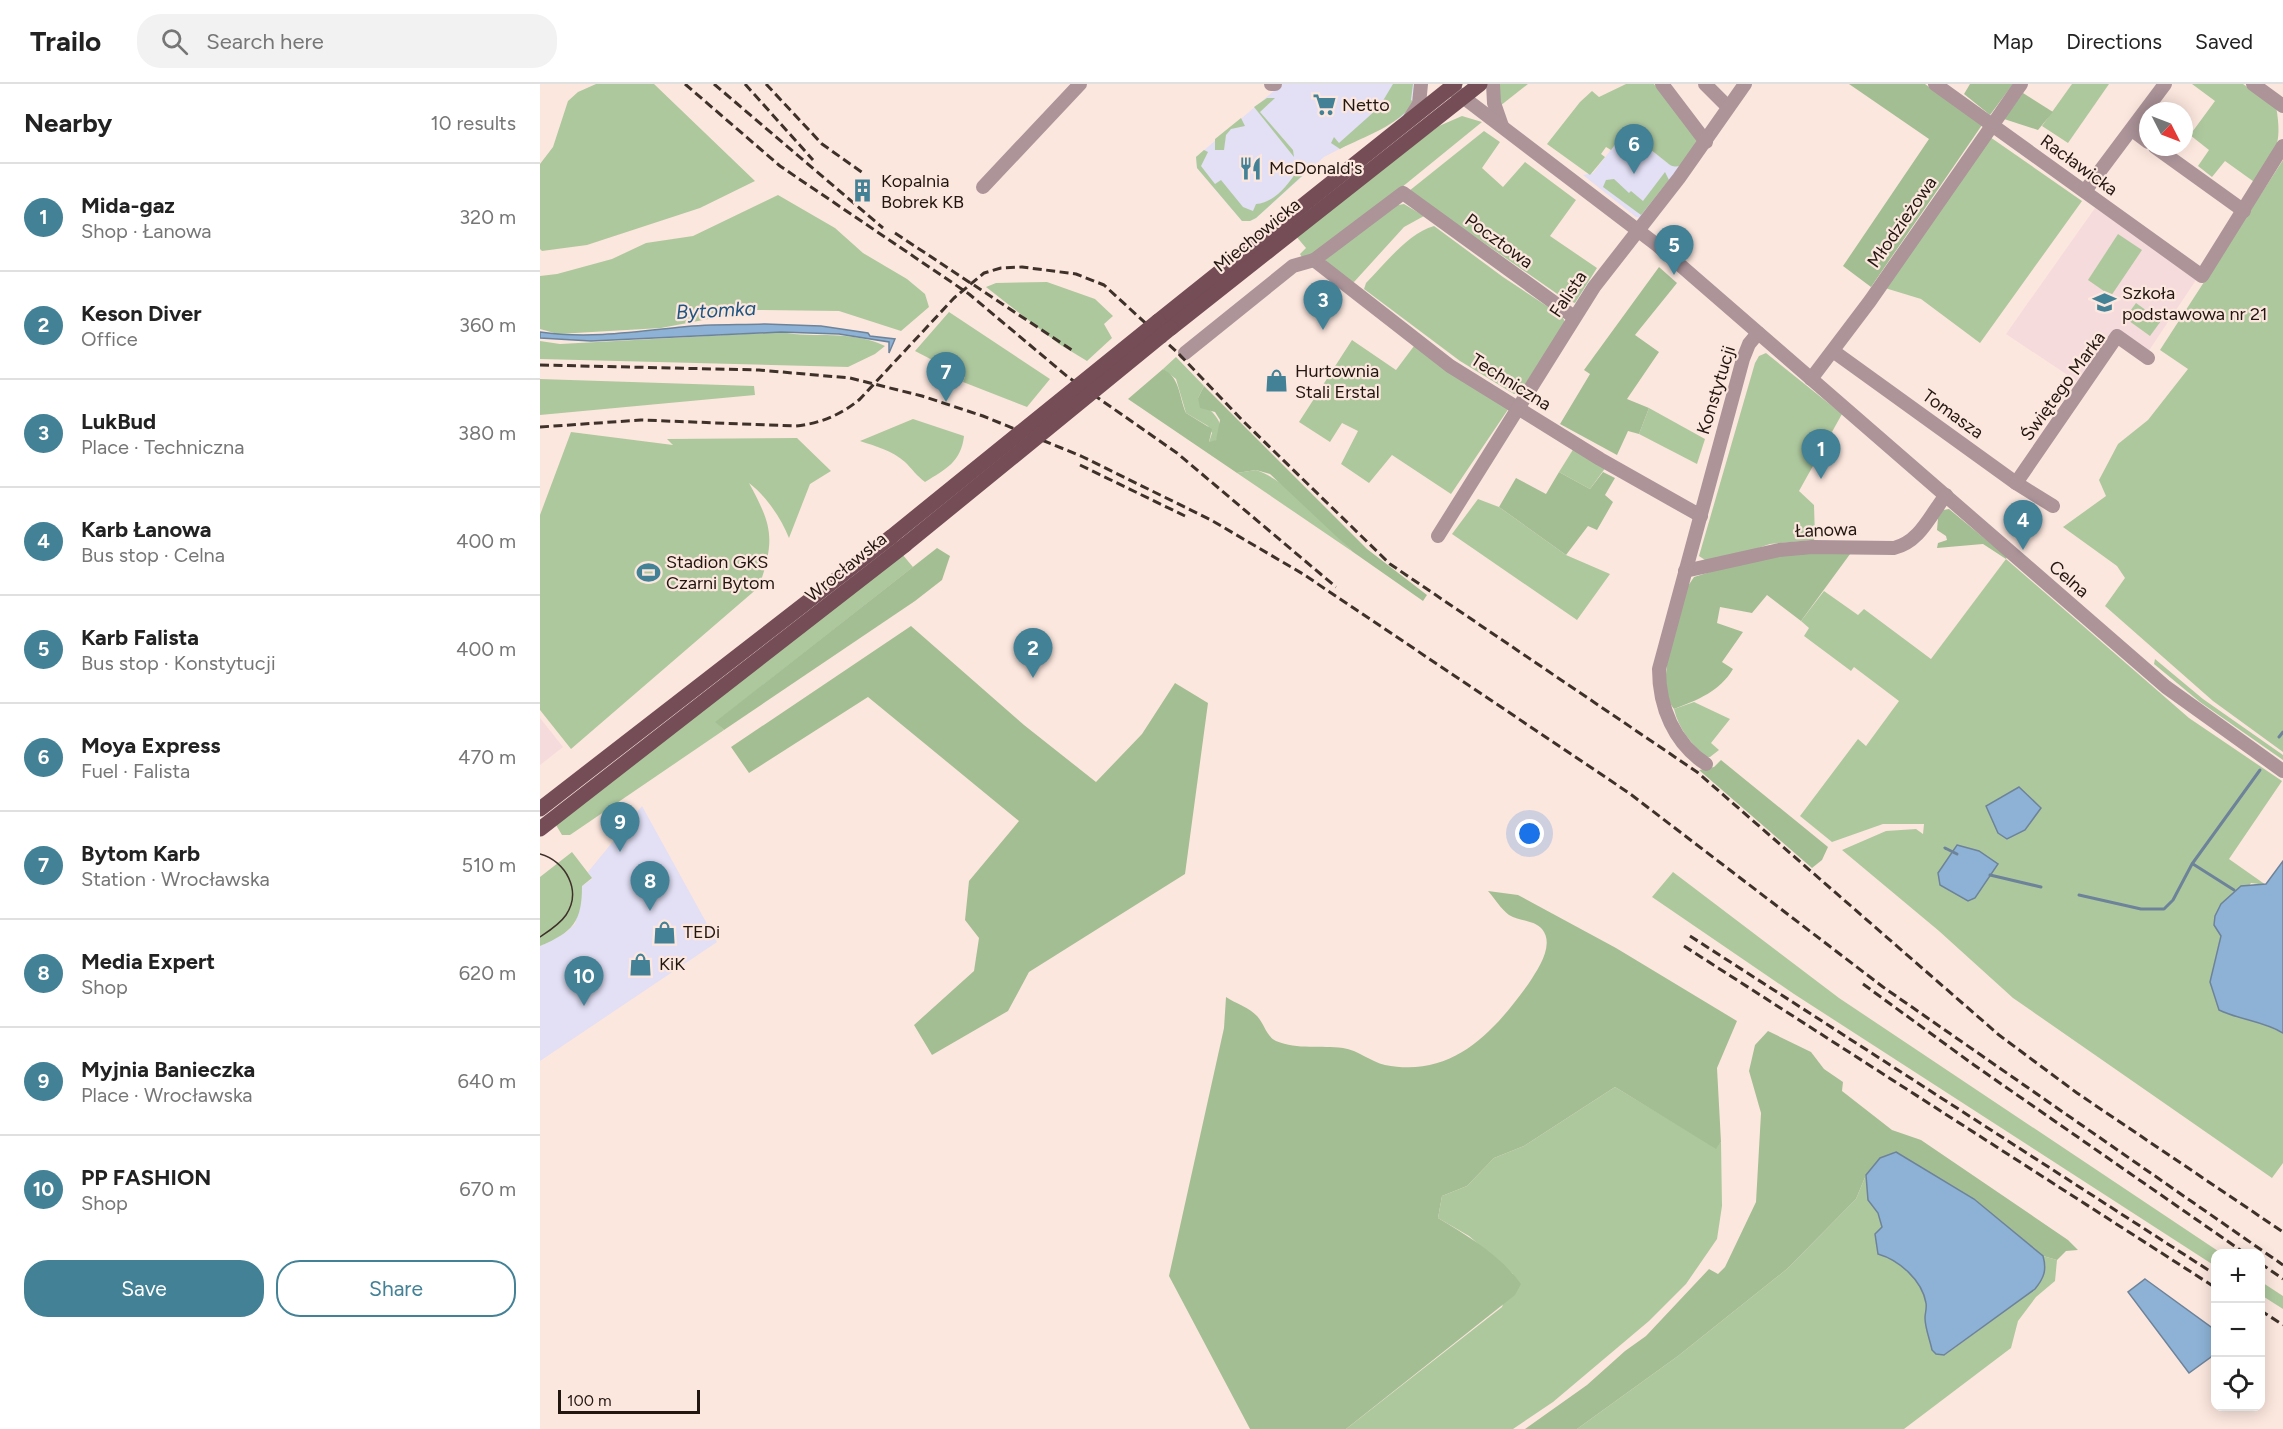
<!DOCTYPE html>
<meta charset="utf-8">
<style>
:root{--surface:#fff;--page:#f2f2f2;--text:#222;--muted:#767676;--line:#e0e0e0;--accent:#428196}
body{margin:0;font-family:Figtree,sans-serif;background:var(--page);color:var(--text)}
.controls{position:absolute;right:18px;bottom:18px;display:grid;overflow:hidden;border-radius:12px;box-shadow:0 3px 15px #0003}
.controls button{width:54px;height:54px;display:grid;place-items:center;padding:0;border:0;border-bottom:2px solid var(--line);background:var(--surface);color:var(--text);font:30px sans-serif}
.compass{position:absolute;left:1599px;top:18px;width:54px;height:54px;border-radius:50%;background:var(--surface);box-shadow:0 3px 15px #0003;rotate:132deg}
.scale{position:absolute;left:18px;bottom:15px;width:142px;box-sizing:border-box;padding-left:6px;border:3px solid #221610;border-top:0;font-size:16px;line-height:21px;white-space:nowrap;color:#221610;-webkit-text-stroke:4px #fce7de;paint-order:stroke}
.you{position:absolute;left:990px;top:750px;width:21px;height:21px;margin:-15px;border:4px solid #fff;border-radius:50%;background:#1a73e8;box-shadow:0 0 0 9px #1a73e833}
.badge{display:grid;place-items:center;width:39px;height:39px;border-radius:50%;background:var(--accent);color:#fff;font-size:20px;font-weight:700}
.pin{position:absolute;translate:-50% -50px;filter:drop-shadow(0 2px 3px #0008)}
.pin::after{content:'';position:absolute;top:32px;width:21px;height:18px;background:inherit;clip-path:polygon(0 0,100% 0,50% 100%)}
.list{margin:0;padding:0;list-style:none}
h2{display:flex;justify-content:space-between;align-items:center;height:78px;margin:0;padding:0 24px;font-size:26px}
h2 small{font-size:20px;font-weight:400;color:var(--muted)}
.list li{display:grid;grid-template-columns:39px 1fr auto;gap:18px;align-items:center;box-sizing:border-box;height:108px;padding:0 24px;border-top:2px solid var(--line)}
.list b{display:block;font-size:22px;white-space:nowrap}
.list p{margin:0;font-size:20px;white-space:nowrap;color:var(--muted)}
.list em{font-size:20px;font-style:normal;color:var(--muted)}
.actions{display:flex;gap:12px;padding:18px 24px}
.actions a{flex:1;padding:14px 0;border:2px solid var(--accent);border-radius:24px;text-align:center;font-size:21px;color:var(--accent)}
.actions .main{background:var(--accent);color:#fff}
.icon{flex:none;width:33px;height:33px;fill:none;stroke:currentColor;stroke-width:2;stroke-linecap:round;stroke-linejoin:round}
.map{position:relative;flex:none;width:1743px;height:1345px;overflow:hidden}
header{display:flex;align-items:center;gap:36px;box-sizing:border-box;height:84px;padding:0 30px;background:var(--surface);border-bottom:2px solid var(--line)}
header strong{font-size:28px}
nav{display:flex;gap:33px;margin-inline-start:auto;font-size:21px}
.search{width:420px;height:54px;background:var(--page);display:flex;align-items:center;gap:15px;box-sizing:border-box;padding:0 21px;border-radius:24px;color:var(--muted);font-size:22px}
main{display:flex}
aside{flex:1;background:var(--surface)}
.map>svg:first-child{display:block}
.commercial{fill:#e3dff5}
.education{fill:#f6dbdc}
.green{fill:#aec89e}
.forest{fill:#a4be94}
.water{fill:#8db2d5;stroke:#6d839a;stroke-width:1.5}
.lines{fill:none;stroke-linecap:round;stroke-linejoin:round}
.stream{stroke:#6d839a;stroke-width:3}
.minor{stroke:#ac9499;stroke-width:14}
.major{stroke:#744d56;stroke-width:15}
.tram{stroke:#3e312a;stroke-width:1.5}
.rail{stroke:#3e312a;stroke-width:3;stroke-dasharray:9 4.5;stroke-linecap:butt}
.major-bridge{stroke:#744d56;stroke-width:15}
.labels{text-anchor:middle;stroke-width:4.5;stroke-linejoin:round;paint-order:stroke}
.poi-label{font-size:18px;fill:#221610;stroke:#fce7de;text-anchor:start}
.street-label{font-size:18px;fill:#221610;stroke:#fce7de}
.water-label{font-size:20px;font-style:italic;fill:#1e5583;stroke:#fce7de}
</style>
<header>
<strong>Trailo</strong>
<div class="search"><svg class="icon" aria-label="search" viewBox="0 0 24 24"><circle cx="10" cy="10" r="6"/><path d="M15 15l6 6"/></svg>Search here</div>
<nav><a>Map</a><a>Directions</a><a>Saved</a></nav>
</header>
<main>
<aside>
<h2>Nearby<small>10 results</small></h2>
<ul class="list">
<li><span class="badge">1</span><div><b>Mida-gaz</b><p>Shop · Łanowa</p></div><em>320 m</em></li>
<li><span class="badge">2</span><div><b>Keson Diver</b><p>Office</p></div><em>360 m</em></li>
<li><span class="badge">3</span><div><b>LukBud</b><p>Place · Techniczna</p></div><em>380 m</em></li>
<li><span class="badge">4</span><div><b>Karb Łanowa</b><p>Bus stop · Celna</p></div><em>400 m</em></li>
<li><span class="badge">5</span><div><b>Karb Falista</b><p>Bus stop · Konstytucji</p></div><em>400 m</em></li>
<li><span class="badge">6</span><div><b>Moya Express</b><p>Fuel · Falista</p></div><em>470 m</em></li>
<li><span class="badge">7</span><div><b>Bytom Karb</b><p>Station · Wrocławska</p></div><em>510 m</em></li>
<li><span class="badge">8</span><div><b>Media Expert</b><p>Shop</p></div><em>620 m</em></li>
<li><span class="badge">9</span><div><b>Myjnia Banieczka</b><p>Place · Wrocławska</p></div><em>640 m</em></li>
<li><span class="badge">10</span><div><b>PP FASHION</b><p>Shop</p></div><em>670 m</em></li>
</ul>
<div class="actions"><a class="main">Save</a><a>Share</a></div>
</aside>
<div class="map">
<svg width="1743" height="1345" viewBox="0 0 1743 1345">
<rect width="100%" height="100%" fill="#fce7de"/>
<g class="commercial">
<path d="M742 0H876L875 15 863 32 784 73 716 134 710 137H702L657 84 656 73Z"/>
<path d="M1086 46 1130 81H1143L1101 134 1096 133 1043 91 1053 89Z"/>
<path d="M102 722 177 858 0 977V862L25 849 35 840 42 802 52 795 48 788Z"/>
</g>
<g class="education">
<path d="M1555 124 1658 193 1608 268 1576 246 1541 300 1466 250Z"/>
<path d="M0 634 23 663 0 681Z"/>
</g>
<g class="green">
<path d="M56 0H114L215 97 160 124 47 161 2 167 0 165V80L13 63 28 17 38 8Z"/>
<path d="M853 0H873L871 16 874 18C858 42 825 52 800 65L791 59 794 53 799 59 836 26 831 20 835 17 841 20Z"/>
<path d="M959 0H988L960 22Z"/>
<path d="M1086 0H1114L1160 58C1152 69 1145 88 1130 81L1086 46 1071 66 1066 63 1061 70 1065 73 1050 91 1007 60 1040 18 1052 7 1059 13Z"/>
<path d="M1532 0H1569L1528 59 1502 42Z"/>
<path d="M1652 0H1703L1736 22C1743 62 1735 67 1717 100L1685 77 1672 93 1658 82 1669 66 1650 51 1675 17Z"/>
<path d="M727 14H735L720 28 753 66 754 73 714 23Z"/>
<path d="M922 32 942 38 781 169 763 175 760 170 766 164 755 151 899 42Z"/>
<path d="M701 34 705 42 691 45 686 51 684 66H675V55Z"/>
<path d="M944 47 960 58 942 84 963 103 985 78 1036 116 1010 152 1057 184 1035 219 1026 216 869 107Z"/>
<path d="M1450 53 1542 117 1440 259 1381 215 1345 204Z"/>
<path d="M664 66 668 68 661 82 675 100 681 96 703 123 713 127 716 120C734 119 748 101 757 87L762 92 716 134 710 137H702L657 84 656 73Z"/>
<path d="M1743 76V668L1673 617 1565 522 1585 494 1577 482 1523 443 1566 412 1559 396 1578 360 1608 336 1648 285 1620 266Z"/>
<path d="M1125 88 1129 96 1101 131 1063 103 1066 96 1074 95 1089 109 1091 107 1103 117Z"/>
<path d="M238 111 295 144 323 169 367 195 385 210 389 223 361 247 299 227 216 226 121 244 18 250 0 245V192L17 190 72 175 106 159 153 152Z"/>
<path d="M864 120 884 132 864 143 814 198 808 197 786 181V175L852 122Z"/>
<path d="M894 142 963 193 1022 232 1025 238 979 310H974L920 277 824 205 826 199C845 180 867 150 894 142Z"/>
<path d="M1578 150 1602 166 1571 212 1548 196Z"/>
<path d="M507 198 555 215 573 232 564 240 572 254 547 277 519 260 446 203 456 199Z"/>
<path d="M1596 219 1621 237 1610 252 1585 234Z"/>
<path d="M409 228 510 295 487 323 423 298 425 293 375 267Z"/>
<path d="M241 248C276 255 309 245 345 262L335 270 308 283 0 275V257L20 260Z"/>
<path d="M812 256 856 286 874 262 969 324 911 410 852 371 829 399 801 380 818 347 802 339 790 358 759 338Z"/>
<path d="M1226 269 1302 330 1259 407 1274 421 1275 453 1274 456 1230 460 1171 480 1159 472 1215 279 1219 272Z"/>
<path d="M636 273 664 302 658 314C669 326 693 341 673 359L669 358 672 349 668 342 646 329 636 295 623 285Z"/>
<path d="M0 295 214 302 215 311 0 331Z"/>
<path d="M1109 324 1165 355 1157 380 1099 350Z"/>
<path d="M373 335 424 352C421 378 406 385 385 398 377 392 372 385 365 378 353 367 335 362 320 357Z"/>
<path d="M31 348 133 361 127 355 257 354 291 387 270 400 249 454C241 434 226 412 209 399 233 443 235 455 219 503L31 665 0 626V431Z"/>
<path d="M1034 364 1066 383 1050 405 1019 388Z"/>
<path d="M716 386C751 398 786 442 813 468L697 389Z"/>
<path d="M938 415 959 423 1026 471 1070 490 1037 536 912 450Z"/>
<path d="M362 470 373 483 176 638 184 646 30 751H22L16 741Z"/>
<path d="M1466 475 1649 634 1742 697 1689 775 1726 801 1711 799 1678 845 1681 852 1670 898 1715 937 1743 949V1079L1732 1094 1473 914 1399 847 1302 766 1346 747 1376 745 1383 750 1384 740H1343L1292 758 1260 732 1318 655 1326 662 1359 617 1314 583 1311 587 1264 552 1269 544 1261 537 1284 507 1318 531 1324 525 1391 575Z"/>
<path d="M1615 575 1663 615 1743 671V676L1660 618 1614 580Z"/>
<path d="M1154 618 1190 635 1171 659 1179 666 1170 673H1165C1150 657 1139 646 1134 625Z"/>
<path d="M32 768 52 794 42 802C42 838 33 848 0 862V793Z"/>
<path d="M1133 788 1299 914 1681 1169 1676 1170 1675 1182 1254 910 1112 813Z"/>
<path d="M1075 1003 1176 1064 1181 1058 1182 1122 1177 1155 1146 1200 1109 1237 1013 1318 973 1345H806L962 1223 973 1190 929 1152 898 1134 902 1112 927 1102 954 1074 984 1062Z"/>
<path d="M1326 1091 1328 1116 1338 1129 1342 1143 1335 1150 1338 1170C1359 1176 1382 1196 1386 1219 1387 1224 1385 1229 1385 1234 1385 1244 1390 1256 1392 1266L1405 1271 1495 1205C1504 1194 1507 1186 1503 1172L1517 1176 1515 1197 1496 1213 1478 1237 1471 1264 1364 1345H1037L1138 1272 1247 1185 1316 1115Z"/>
<path d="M1720 1197 1743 1212V1225L1721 1211Z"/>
</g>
<g class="forest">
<path d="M1309 0H1385L1442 41 1331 203 1303 182 1389 55Z"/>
<path d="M1430 0H1473L1450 31 1424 10Z"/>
<path d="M1483 9 1513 28 1498 46 1464 35Z"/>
<path d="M1119 183 1137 199 1095 251 1119 268 1087 315 1109 324 1099 350 1088 347 1077 371 1020 340 1050 290 1044 286Z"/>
<path d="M623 285C640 293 639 313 646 329L672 345 669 358 676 356 680 336 675 328 660 324 658 314 664 302 827 465 887 511 883 517 813 468 730 390 716 386 697 389 588 315Z"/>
<path d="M1019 388 1050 405 1063 388 1075 394 1065 411 1073 418 1057 446 1048 442 1026 471 959 423 976 394 1006 410Z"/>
<path d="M1409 425 1467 473 1466 475 1443 460 1397 464 1398 459 1407 456 1406 452 1397 446 1398 434 1403 426Z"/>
<path d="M397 464 410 472 402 496 375 517 184 646 175 638Z"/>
<path d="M1313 466 1261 537 1227 511 1212 529 1180 523 1177 539 1203 548 1182 578 1193 585C1180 607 1158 616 1134 625 1113 598 1139 535 1146 505L1154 493 1218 473Z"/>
<path d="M371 542 484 641 556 698 602 650 635 599 668 619 645 790 489 888 468 927 392 971 374 941 434 887 439 854 425 836 429 797 479 737 328 613 209 689 191 663Z"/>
<path d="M1181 676 1288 763 1282 776 1272 784 1159 686 1174 683Z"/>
<path d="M948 807 978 811 1076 864 1197 937 1177 984 1181 1058 1176 1065 1075 1003 984 1062 954 1074 927 1102 902 1112 898 1134C928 1152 960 1171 981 1200L975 1211 806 1345H710L629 1192 684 944 686 913C695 919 710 924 717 932 724 939 726 952 736 957 758 966 781 961 803 964 818 966 831 978 845 981 913 994 953 949 989 899 998 885 1015 861 1002 845 994 836 979 837 969 831 961 825 955 815 948 807Z"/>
<path d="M1228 947 1271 968 1284 985 1303 998 1302 1007 1352 1046 1381 1056 1528 1156 1538 1166 1526 1167 1517 1176 1503 1172 1434 1115 1356 1068 1340 1074 1326 1091 1316 1115 1247 1185 1138 1272 1037 1345H985L1047 1301 1085 1267 1106 1252 1169 1185 1178 1190 1185 1183 1216 1118 1221 1029 1209 987 1215 961Z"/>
</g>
<g class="water">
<path d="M225 240 281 242 328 249 330 252 355 255 349 269V258L299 250 241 248 51 257 0 254V248C47 255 95 248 142 243 169 240 198 241 225 240Z"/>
<path d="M1479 703 1501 724 1485 746 1467 755 1458 749 1446 722Z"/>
<path d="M1417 761 1439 767 1458 780 1435 814 1428 817 1400 801 1398 789Z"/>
<path d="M1743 777V949C1723 937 1700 936 1679 926L1670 898 1681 852 1674 841 1675 832 1681 820 1701 802 1726 800Z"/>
<path d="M1356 1068 1434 1115 1503 1172C1507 1186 1504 1194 1495 1205L1404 1271 1396 1270 1392 1266C1390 1256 1385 1244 1385 1234 1385 1229 1387 1224 1386 1219 1382 1196 1359 1176 1338 1170L1335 1150 1342 1143 1338 1129 1328 1116 1326 1091 1340 1074Z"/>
<path d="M1605 1195 1675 1246V1270L1649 1289 1588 1208Z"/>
</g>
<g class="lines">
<g class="stream">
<path d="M1739 653 1743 648"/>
<path d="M1405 764 1417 770"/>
<path d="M1653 780 1694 806"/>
<path d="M1450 791 1501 803"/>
<path d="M1539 811 1601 825H1624L1633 816 1652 780 1720 686"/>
</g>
<g class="minor">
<path d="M731 0H735"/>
<path d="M953 0 954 19 962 42"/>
<path d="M1122 0 1166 58"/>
<path d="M1165 0 1188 23"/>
<path d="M1395 0 1662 192 1743 62"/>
<path d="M1713 0 1743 22"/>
<path d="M915 7 1117 161 1626 603 1743 687"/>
<path d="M870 34 879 20 881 0"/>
<path d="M1592 46 1608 58"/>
<path d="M1615 63 1704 127"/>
<path d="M443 103 540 0"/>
<path d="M1545 107 1625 0"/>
<path d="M774 176 910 282 1060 375 1161 432"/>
<path d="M1293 267 1476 399 1513 422"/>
<path d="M645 269 753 182 774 176 863 109 1034 233"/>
<path d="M1271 295 1330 217 1481 0"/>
<path d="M1476 399 1577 252 1608 274"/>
<path d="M898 452 1054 203 1139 94 1205 0"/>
<path d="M1145 487 1239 466 1272 463 1354 464C1380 458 1390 431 1406 411"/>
<path d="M1166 680C1134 659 1119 623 1119 585L1203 275 1209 260 1218 249"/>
</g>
<g class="major">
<path d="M618 237 915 0"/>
<path d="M631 244 940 0"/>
<path d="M0 725 351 453"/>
<path d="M0 745 365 461"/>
</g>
<path class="tram" d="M0 770C26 777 42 807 26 831 20 840 9 847 0 853"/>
<g class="rail">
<path d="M145 0 240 82 429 210 528 293 637 369 796 503"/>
<path d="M174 0 343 144"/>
<path d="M205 0 273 76"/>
<path d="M226 0 282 60 323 89"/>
<path d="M355 149 532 266"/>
<path d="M0 281 219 286 310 294 382 312 443 332 541 372 671 436 763 490 1089 709 1343 903 1743 1181"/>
<path d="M0 343 101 336 255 342C279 340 301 331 320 315L414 214 444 189 461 184 482 183 536 190 564 201 638 269 702 336 850 480 1157 688 1459 951 1537 1009 1743 1148"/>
<path d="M540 381 645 432"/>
<path d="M1150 852 1676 1191"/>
<path d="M1144 862 1676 1204"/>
<path d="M1323 900 1434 981 1706 1170"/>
<path d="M1720 1179 1743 1195"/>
<path d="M1720 1226 1743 1241"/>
</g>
<g class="major-bridge">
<path d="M351 453 618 237"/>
<path d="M365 461 631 244"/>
</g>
</g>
<defs>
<symbol id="supermarket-bare" viewBox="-9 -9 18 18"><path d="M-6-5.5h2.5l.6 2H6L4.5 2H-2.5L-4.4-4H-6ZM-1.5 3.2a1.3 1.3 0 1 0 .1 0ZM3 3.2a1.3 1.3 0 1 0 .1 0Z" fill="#428196" stroke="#fce7de" stroke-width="2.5" paint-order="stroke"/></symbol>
<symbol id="restaurant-bare" viewBox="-9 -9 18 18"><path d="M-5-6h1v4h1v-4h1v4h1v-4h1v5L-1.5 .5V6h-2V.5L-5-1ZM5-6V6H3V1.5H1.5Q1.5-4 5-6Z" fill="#428196" stroke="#fce7de" stroke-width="2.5" paint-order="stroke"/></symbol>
<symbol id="building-bare" viewBox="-9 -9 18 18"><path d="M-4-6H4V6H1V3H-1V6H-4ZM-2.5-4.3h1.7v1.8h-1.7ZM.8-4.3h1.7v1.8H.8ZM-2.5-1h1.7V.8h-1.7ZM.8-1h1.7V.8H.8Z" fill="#428196" stroke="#fce7de" stroke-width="2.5" paint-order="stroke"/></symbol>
<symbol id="school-bare" viewBox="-9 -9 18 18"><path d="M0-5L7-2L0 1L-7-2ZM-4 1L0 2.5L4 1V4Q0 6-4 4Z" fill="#428196" stroke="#fce7de" stroke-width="2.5" paint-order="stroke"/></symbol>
<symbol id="shop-bare" viewBox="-9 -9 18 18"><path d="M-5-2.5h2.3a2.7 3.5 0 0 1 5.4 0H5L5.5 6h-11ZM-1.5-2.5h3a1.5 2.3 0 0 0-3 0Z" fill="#428196" stroke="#fce7de" stroke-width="2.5" paint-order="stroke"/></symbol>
<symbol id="stadium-bare" viewBox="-9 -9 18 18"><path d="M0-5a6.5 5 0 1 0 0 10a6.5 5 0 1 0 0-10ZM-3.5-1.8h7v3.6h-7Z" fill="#428196" stroke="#fce7de" stroke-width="2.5" paint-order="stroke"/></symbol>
</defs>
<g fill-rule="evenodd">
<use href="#supermarket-bare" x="768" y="4" width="33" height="33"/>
<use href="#restaurant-bare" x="694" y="68" width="33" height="33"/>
<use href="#building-bare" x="306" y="90" width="33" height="33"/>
<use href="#school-bare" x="1548" y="202" width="33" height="33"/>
<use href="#shop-bare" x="720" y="280" width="33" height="33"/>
<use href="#stadium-bare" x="92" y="472" width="33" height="33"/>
<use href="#shop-bare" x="108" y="832" width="33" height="33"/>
<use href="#shop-bare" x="84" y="864" width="33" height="33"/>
</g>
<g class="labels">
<g class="poi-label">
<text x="802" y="27">Netto</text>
<text x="729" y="90">McDonald's</text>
<text x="341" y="103">Kopalnia<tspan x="341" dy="21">Bobrek KB</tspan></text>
<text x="1582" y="215">Szkoła<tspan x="1582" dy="21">podstawowa nr 21</tspan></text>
<text x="755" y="293">Hurtownia<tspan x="755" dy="21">Stali Erstal</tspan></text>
<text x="126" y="484">Stadion GKS<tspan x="126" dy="21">Czarni Bytom</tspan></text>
<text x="143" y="854">TEDi</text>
<text x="119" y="886">KiK</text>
</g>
<g class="street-label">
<text transform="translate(1539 81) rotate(36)" y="6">Racławicka</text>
<text transform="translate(1362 138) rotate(-55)" y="6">Młodzieżowa</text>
<text transform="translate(717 151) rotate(-39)" y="6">Miechowicka</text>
<text transform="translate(959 157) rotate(36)" y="6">Pocztowa</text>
<text transform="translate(1028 210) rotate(-56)" y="6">Falista</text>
<text transform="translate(971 298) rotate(32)" y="6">Techniczna</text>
<text transform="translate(1523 302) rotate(-54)" y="6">Świętego Marka</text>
<text transform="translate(1176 306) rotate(-73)" y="6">Konstytucji</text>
<text transform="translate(1413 330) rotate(36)" y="6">Tomasza</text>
<text transform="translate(1286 446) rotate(-2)" y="6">Łanowa</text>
<text transform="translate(306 483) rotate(-39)" y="6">Wrocławska</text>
<text transform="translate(1529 495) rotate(41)" y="6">Celna</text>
</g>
<g class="water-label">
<text transform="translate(176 226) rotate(-3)" y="7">Bytomka</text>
</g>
</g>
</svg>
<div class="controls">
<button>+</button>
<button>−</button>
<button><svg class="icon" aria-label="locate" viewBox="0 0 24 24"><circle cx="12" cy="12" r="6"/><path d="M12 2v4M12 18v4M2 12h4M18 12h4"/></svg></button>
</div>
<svg class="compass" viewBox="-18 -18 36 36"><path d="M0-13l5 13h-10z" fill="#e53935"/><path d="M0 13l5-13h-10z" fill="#767676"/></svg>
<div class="scale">100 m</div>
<div class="you"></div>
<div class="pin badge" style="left:1281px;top:395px">1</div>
<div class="pin badge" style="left:493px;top:594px">2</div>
<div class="pin badge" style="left:783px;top:246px">3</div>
<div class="pin badge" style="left:1483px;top:466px">4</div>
<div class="pin badge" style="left:1134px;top:191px">5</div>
<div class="pin badge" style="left:1094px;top:90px">6</div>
<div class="pin badge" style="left:406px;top:318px">7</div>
<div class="pin badge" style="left:110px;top:827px">8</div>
<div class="pin badge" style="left:80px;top:768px">9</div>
<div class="pin badge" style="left:44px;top:922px">10</div>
</div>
</main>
